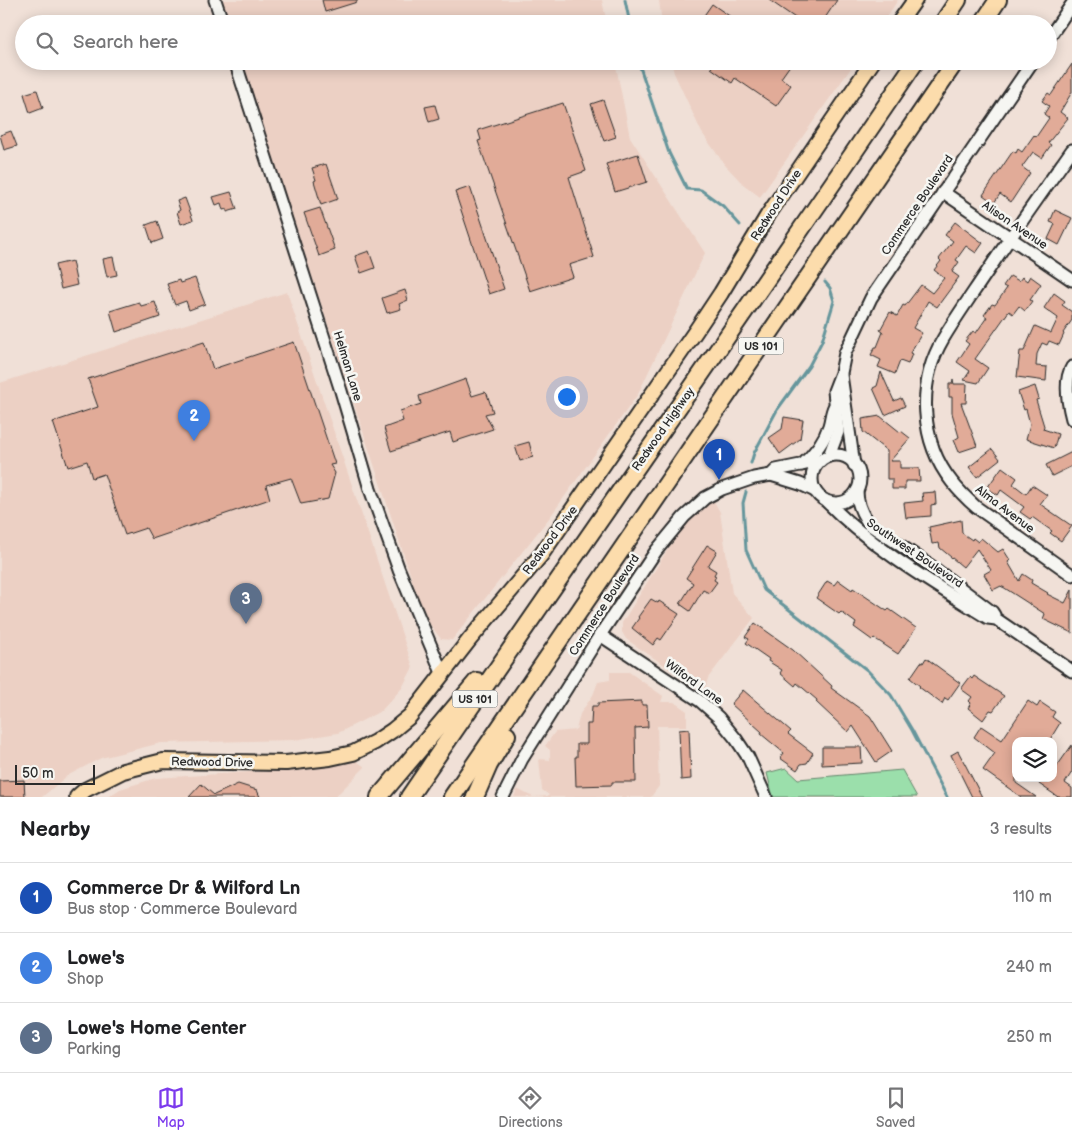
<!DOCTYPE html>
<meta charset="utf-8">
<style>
:root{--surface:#fff;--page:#f6f6f6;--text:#202124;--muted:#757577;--line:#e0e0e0;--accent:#7c3aed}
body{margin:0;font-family:"Balsamiq Sans",sans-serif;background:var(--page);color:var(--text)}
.controls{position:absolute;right:15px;bottom:15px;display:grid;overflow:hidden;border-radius:10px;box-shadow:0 2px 12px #0003}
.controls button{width:45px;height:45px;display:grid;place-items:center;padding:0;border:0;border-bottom:1px solid var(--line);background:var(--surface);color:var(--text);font:25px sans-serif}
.scale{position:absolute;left:15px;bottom:12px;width:80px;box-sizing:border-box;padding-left:5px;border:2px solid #2b2b2b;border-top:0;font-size:14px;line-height:18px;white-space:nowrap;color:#2b2b2b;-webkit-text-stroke:4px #f6f6f2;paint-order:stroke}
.you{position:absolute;left:566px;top:396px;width:18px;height:18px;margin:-12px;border:4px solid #fff;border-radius:50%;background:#1a73e8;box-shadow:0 0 0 8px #1a73e833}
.badge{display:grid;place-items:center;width:32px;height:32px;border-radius:50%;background:var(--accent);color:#fff;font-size:16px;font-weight:700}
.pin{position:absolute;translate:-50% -41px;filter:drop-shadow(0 1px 2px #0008)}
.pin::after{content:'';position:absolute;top:26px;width:18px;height:15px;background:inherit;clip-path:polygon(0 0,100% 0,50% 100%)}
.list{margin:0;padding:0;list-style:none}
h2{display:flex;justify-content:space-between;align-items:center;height:65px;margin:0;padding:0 20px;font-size:21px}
h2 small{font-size:16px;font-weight:400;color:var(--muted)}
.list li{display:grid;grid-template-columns:32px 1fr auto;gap:15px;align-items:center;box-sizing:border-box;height:70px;padding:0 20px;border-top:1px solid var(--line)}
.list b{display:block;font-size:19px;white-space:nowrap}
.list p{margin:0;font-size:16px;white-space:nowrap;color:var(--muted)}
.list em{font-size:16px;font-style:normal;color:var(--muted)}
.icon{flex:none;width:28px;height:28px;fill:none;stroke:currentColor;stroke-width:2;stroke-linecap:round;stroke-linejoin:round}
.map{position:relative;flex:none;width:1072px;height:797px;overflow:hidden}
.search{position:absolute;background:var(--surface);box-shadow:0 2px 12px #0003;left:15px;right:15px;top:15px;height:55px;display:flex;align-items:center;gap:12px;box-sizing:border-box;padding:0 18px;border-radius:28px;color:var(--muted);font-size:19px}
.sheet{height:275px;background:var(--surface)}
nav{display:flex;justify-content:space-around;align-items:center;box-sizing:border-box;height:70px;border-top:1px solid var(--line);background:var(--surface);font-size:14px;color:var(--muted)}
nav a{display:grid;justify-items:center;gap:2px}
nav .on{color:var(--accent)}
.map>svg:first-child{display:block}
.built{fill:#ecd0c4}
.green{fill:#9bdfab;stroke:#63856b}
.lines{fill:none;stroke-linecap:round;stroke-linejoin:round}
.stream{stroke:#66969c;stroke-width:3}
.building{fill:#e1ab98;stroke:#2b2b2b}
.minor-casing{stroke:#2b2b2b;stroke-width:15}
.major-casing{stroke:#2b2b2b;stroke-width:18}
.highway-casing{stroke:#2b2b2b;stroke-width:20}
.minor{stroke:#f6f6f2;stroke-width:11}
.major{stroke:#fcdcac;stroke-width:14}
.highway{stroke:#fcdcac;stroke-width:16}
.labels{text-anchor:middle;stroke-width:5;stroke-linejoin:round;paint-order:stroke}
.shield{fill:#f6f6f2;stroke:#686867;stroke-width:1}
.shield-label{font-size:11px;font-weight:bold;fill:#2b2b2b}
.street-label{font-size:12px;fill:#2b2b2b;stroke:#f6f6f2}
</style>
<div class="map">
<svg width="1072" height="797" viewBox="0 0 1072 797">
<rect width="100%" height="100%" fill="#f0e0d7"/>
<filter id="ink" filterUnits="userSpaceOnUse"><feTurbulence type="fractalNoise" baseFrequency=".02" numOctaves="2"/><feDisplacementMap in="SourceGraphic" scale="10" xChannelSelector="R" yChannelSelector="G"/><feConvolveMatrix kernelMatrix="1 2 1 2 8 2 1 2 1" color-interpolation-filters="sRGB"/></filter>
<g filter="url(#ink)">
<g class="built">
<path d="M221 0H602L607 24H228Z"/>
<path d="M659 0H898L882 24H662Z"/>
<path d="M241 61H615L630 137 705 253 638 394 550 517 452 640 441 639 428 622 421 607Z"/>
<path d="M671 61H856L760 197 743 184 725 165 702 133 674 73Z"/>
<path d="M287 292 413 667 402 688 381 711 338 733 294 740 161 743 101 758 67 776 42 797H0V383Z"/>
<path d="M711 496 720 512 732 593 754 618 708 678 704 692 626 639 622 632V623L681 528Z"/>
<path d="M610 672H629L663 696 661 702H674L687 711V726H657L659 786 651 797H514L517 789 533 797 548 796 549 795 542 790 539 759 550 760V750L545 746 555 732 576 730 580 714 593 695 598 682 610 680Z"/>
<path d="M354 759 365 767 335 797H108L120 789 156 778 314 768Z"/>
</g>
<path class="green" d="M786 768 798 779 902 770 917 797H773L767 773Z"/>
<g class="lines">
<g class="stream">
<path d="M625 0 630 24"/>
<path d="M638 61 669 153 687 189 701 190 723 206 740 225"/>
<path d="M751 463 754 453 777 410 809 366 822 341 834 301 830 288 825 282"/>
<path d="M746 492 743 503 746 550 764 590 867 670 891 695 912 730 947 797"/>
</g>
</g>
<g class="building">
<path d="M322 0H357V2L325 12Z"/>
<path d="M769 0H837L821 24H804Z"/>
<path d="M712 4 741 24H698Z"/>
<path d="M715 61H793L781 78 791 85 776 106 735 78 732 83 711 68Z"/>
<path d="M1072 64V92L1060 112 1068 118 1048 143 1051 145 1042 158 1033 152 1022 167 1030 173 1011 202 1000 194 994 203 983 195 1013 151 1016 153 1018 149 1022 152 1034 135 1036 137 1049 118 1044 114 1049 106 1042 101 1048 93 1051 95Z"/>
<path d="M37 90 43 108 30 113 24 94Z"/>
<path d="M603 100 616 137 604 141 591 104Z"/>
<path d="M563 103 586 171 569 177 594 257 569 265 573 277 530 291 478 141 481 140 478 130Z"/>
<path d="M435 105 439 119 429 122 425 107Z"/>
<path d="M11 131 17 146 4 150 0 135Z"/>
<path d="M638 154 647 182 615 192 606 164Z"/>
<path d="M326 164 338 199 321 205 314 181 316 180 312 168Z"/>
<path d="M470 187 504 289 489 294 455 192Z"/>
<path d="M231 192 237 209 227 212V209L223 210 221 203 216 205 213 197Z"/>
<path d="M185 198 193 220 181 224 177 212 180 210 177 201Z"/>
<path d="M320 208 335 250 319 256 304 213Z"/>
<path d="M1055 210 1072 218 1059 245 1048 239 1055 224 1050 222Z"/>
<path d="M157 221 163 239 152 243 146 225Z"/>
<path d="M955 222 983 243 976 253 966 246 956 260 959 262 952 272 959 277 937 307 928 301 913 328 922 333 910 353 912 354 908 364 900 361 895 374 878 367 881 360 871 355 875 347H877L883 332 880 330 890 312 897 316 903 305 905 306 921 285 932 293 944 278 934 270 941 261 939 259 953 241 945 235Z"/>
<path d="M369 251 375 268 361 273 355 256Z"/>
<path d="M113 257 117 275 107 277 103 259Z"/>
<path d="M72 261 77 285 61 289 55 265Z"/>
<path d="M1010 276 1019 281 1022 277 1027 281 1030 276 1041 284 1030 300 1032 301 1025 311 1019 306 1013 314 1009 311 975 359 988 368 978 383 964 380 970 371 957 362 969 344 965 341 973 331 976 333 987 317 984 315 992 304 995 305 1007 288 1003 286Z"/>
<path d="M195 278 205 304 189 310 186 301 175 305 167 284 179 280 180 283Z"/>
<path d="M405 290 408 300 399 304 401 309 387 313 382 298Z"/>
<path d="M1054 293 1065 301 1062 305 1072 312V320L1063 333 1064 334 1059 345 1049 341 1047 345 1042 343 1037 354 1036 366 1047 367 1046 381 1017 377 1020 351H1024L1035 326 1051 333 1058 318 1044 308Z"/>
<path d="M139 302 141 306 155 302 160 317 116 332 110 311Z"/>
<path d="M204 342 213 369 294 342 335 464 330 465 335 473 328 499 301 504 291 478 266 485 270 499 152 539 146 528 125 535 104 474 92 478 87 461 68 467 53 422 98 407 88 379Z"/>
<path d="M881 372 894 401 901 398 905 406 885 415 873 388 877 386Z"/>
<path d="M466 379 472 396 485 392 487 394 493 412 485 414 493 429 453 442 450 432 391 451 384 428 403 421 400 411 421 404 419 396Z"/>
<path d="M953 380 954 384H967L966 403H961L977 446 959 452 954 440 959 437 952 413V397H949V384H952Z"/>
<path d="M1035 386 1039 399 1036 400 1044 426 1043 429 1058 434 1054 448 1026 439 1030 424 1026 409 1024 410 1018 392Z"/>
<path d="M880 416 900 432 901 431 910 438 890 461H900V468H919L920 481H905V489H892V479H887V451L863 432 862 419Z"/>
<path d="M784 417 803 420 800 439 780 454 769 438 782 429Z"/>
<path d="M529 442 533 457 520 461 515 446Z"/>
<path d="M992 449 1000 459 977 477 969 467Z"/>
<path d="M1072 452V466L1052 476 1046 465Z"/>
<path d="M1002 467 1017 478 1013 484 1026 494 1032 485 1047 495 1040 504 1072 526 1061 541 1050 533 1052 531 1032 517 1030 519 1020 512 1024 507 1001 490 998 495 987 488Z"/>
<path d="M935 492 936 504 931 505V516L906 518 904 503 923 501 922 493Z"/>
<path d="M961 520 962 533 972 540 973 538 978 542 981 538 998 552 1003 549 1010 560 1008 562 1019 581 1023 574 1032 580 1031 583 1048 593 1047 594 1065 603 1072 590V633L1043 619 1045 614 1003 587H1002L1001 586 993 590 984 574 991 570 977 549 963 567 940 548 939 543 932 544 929 527Z"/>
<path d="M707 545 717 551 708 566 716 571 714 575 716 576 714 580 717 582 709 593 703 590 690 611 680 604 693 583 686 578Z"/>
<path d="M838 580 852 590 853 588 887 611 889 609 916 628 898 654 874 638 872 640 854 627 856 623 841 612 839 614 816 598 827 581 834 585Z"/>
<path d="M651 599 658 603 659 601 679 614 661 640 658 638 653 645 632 628 639 618 638 617Z"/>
<path d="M755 623 793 650 832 686 831 688 870 716 892 751 876 762 853 726 848 732 816 702 817 700 797 683 795 686 780 673 782 670 768 661 769 659 746 643 749 639 745 637Z"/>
<path d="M926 658 960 683 948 700 945 698 942 704 919 687 920 686 910 678 921 662 923 663Z"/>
<path d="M974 676 1004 696 993 711 990 710 983 720 968 708 971 703 969 701 972 697 961 689 970 677 972 679Z"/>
<path d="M743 690 791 731 788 734 813 753 807 763 801 764 797 770 780 758 784 753 761 734 762 732 731 704Z"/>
<path d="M642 701V705H647L648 727 635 728 636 782H612V785L576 786 575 757H577V744H587V724H591L592 706H598V703Z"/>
<path d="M1028 701 1037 707 1040 702 1055 712 1052 717 1060 723 1049 741H1016V783L1036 797H1021L983 770 995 753 974 737 981 726 1002 740Z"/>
<path d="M689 729 691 779 681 780 679 730Z"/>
<path d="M1072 745V772L1065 783 1072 788V797H1058L1039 784 1043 778H1053V772Z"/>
<path d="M822 747H861L862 763 822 765Z"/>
<path d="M958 751 966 766 982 797H972L951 755Z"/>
<path d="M24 780 25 797H0V781Z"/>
<path d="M201 784 214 795 238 784 257 790 260 797H189Z"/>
</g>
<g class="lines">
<defs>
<g id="minor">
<path d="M215 0 223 24"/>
<path d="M1048 39 1072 4"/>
<path d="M235 61 341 391 370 489 399 570 443 675"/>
<path d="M1072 150C1043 191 1013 233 985 275 971 296 956 317 943 339 917 383 920 442 952 482 959 491 967 499 976 507L1072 575"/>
<path d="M943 192 1072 280"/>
<path d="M1072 367C1064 380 1068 404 1072 419"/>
<path d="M841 375 854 465"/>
<circle cx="836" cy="479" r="24"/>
<path d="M829 456 838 432 834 391 841 373 845 353 871 298 1033 61"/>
<path d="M802 465C814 454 824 442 829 426 831 420 831 413 834 407"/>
<path d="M771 475 800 484 815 491"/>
<path d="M857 491C857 504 862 515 870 525L931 566 992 612 994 615"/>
<path d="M826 501C872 548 932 583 988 618L996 619 1072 671"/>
<path d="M600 635 700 701 718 717 736 739 748 757 766 797"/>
<path d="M503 797 522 759 600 635 656 551 684 517 705 498 722 489 754 478 771 475 776 470 820 461"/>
</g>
<g id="major">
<path d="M898 24 915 0"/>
<path d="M77 797 85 790 123 771 163 761 286 763 330 758 353 753 375 742 393 730 410 716 470 639 541 555 695 332 721 293 768 215 873 61"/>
</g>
<g id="highway">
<path d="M942 24 958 0"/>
<path d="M982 24 998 0"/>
<path d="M379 797 477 681"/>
<path d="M409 797C577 551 749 308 916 61"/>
<path d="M452 797 956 61"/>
<path d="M475 797 489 765 507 735"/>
</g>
</defs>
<use href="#minor" class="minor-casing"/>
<use href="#major" class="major-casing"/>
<use href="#highway" class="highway-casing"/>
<use href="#minor" class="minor"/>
<use href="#major" class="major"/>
<use href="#highway" class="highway"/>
</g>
</g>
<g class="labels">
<g class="shield">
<rect x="738.5" y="337.5" width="45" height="17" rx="4"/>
<rect x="452.5" y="690.5" width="45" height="17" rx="4"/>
</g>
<g class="shield-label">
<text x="761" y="350">US 101</text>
<text x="475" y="703">US 101</text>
</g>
<g class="street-label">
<text transform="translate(776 205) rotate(-57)" y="4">Redwood Drive</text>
<text transform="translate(917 205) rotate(-56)" y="4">Commerce Boulevard</text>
<text transform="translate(1015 225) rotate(34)" y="4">Alison Avenue</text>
<text transform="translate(348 366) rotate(73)" y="4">Helman Lane</text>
<text transform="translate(663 429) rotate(-55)" y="4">Redwood Highway</text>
<text transform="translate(1005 509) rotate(37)" y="4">Alma Avenue</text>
<text transform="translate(550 540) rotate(-53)" y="4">Redwood Drive</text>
<text transform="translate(915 553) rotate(34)" y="4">Southwest Boulevard</text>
<text transform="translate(604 605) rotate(-57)" y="4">Commerce Boulevard</text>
<text transform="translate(694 682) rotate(36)" y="4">Wilford Lane</text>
<text transform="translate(212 762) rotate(1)" y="4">Redwood Drive</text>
</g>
</g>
</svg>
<div class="controls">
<button><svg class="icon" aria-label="layers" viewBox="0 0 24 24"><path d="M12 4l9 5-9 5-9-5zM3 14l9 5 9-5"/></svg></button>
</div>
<div class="scale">50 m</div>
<div class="you"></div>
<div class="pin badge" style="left:719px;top:480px;background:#1a4fb4">1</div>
<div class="pin badge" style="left:194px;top:441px;background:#3f7fe0">2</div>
<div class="pin badge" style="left:246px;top:624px;background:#5c6f8a">3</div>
<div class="search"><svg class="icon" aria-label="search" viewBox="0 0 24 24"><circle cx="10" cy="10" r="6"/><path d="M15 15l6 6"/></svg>Search here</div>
</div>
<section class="sheet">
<h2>Nearby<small>3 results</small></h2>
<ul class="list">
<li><span class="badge" style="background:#1a4fb4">1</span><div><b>Commerce Dr &amp; Wilford Ln</b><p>Bus stop · Commerce Boulevard</p></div><em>110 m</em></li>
<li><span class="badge" style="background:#3f7fe0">2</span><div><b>Lowe's</b><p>Shop</p></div><em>240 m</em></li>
<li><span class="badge" style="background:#5c6f8a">3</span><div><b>Lowe's Home Center</b><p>Parking</p></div><em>250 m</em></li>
</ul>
</section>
<nav>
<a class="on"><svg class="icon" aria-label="map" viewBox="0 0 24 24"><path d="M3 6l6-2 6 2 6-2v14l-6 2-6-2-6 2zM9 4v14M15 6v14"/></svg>Map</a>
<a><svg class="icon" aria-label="directions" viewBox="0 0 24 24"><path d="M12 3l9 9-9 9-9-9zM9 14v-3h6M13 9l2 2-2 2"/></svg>Directions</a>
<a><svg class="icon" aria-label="saved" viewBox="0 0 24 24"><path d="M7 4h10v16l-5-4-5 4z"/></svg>Saved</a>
</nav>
